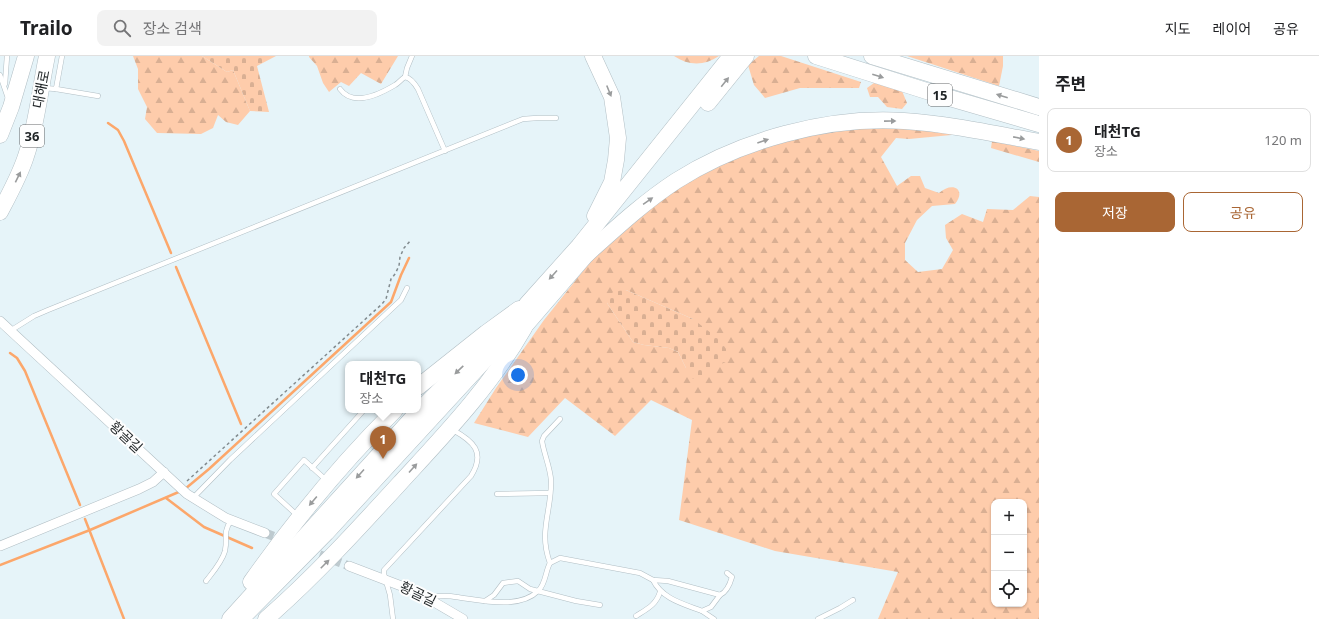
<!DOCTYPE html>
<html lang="ko">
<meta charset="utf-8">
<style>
:root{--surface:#fff;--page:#f2f2f2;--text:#202124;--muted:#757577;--line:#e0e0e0;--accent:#a96634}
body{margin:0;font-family:"Noto Sans","Noto Sans KR",sans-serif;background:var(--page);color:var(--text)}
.controls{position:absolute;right:12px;bottom:12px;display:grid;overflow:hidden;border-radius:8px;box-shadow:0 1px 3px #0004}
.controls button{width:36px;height:36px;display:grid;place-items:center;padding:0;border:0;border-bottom:1px solid var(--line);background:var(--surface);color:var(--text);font:20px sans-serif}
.you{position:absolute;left:518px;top:319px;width:14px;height:14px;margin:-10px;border:3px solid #fff;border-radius:50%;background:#1a73e8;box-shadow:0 0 0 6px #1a73e833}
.badge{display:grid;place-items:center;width:26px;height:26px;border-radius:50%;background:var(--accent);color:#fff;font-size:13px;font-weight:700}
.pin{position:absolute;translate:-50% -33px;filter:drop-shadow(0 1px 2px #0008)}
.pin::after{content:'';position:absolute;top:21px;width:14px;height:12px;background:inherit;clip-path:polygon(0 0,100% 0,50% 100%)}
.popup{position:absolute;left:345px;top:305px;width:76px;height:52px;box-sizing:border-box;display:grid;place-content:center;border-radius:8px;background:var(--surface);filter:drop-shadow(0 1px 3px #0005);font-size:13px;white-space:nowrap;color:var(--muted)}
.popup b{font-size:15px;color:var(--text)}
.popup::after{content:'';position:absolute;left:50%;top:100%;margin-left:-8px;border:8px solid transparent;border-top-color:var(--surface)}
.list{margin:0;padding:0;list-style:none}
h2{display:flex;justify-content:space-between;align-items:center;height:52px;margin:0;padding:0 16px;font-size:17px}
h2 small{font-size:13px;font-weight:400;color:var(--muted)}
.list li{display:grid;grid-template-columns:26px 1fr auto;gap:12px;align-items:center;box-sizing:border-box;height:64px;margin:0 8px 8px;padding:0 8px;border:1px solid var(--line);border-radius:8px}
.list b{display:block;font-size:15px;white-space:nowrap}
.list p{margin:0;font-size:13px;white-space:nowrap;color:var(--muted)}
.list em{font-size:13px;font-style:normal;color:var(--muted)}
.actions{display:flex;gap:8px;padding:12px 16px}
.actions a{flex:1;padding:9px 0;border:1px solid var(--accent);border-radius:8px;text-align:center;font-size:14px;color:var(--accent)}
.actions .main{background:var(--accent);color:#fff}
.icon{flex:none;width:22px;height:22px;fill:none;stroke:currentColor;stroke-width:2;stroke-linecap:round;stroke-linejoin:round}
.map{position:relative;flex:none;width:1039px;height:563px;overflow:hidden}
header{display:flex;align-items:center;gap:24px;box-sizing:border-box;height:56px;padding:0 20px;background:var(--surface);border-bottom:1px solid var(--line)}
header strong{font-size:19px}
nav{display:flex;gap:22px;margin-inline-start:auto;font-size:14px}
.search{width:280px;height:36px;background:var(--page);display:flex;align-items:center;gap:10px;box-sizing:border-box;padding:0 14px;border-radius:8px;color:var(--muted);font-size:15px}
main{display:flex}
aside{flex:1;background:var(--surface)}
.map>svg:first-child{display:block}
.forest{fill:url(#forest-firs);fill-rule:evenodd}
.cemetery{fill:url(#cemetery-stones)}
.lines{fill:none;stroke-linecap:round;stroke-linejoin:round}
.stream{stroke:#fca76b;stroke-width:2.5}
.street-tunnel{stroke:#becacf;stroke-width:9;stroke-dasharray:9 4.5;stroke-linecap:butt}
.lane-casing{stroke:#b1bec4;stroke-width:5.5}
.street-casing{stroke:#b1bec4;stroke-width:10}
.highway-casing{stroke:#b1bec4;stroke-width:17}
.path{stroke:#828b8f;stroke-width:1.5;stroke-dasharray:3 3;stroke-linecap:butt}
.lane{stroke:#fff;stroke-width:4.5}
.street{stroke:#fff;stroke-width:9}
.highway{stroke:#fff;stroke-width:16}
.oneway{fill:#9a9c9d}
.labels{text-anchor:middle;stroke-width:4;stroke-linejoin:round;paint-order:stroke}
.shield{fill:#fefefe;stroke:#626567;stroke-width:1}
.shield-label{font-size:13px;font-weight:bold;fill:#1f2426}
.street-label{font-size:14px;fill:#1f2426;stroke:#fefefe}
</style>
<header>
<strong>Trailo</strong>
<div class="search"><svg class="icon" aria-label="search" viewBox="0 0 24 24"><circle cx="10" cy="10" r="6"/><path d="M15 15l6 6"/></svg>장소 검색</div>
<nav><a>지도</a><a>레이어</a><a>공유</a></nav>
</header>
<main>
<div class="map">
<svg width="1039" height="563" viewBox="0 0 1039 563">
<defs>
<pattern id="forest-firs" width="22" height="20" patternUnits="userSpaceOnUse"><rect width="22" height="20" fill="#feccab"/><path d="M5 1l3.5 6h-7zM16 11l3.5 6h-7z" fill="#d9af93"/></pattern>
<pattern id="cemetery-stones" width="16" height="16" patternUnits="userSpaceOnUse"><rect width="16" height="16" fill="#feccab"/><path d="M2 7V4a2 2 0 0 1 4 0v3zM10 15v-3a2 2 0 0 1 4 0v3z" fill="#d9af93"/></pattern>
</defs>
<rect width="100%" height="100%" fill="#e6f4f9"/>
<g class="forest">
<path d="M133 0H202L227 16 233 14 250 55 238 69 226 66 218 59 213 72 201 78 157 77 145 63 147 51 138 33V13Z"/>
<path d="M309 0H398L381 28 361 17 349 30 341 26 329 36 323 27 317 10 309 1Z"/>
<path d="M674 0H719C704 10 689 10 674 0Z"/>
<path d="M759 0H781L861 26 859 32H800L765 42 754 29 748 9Z"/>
<path d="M907 0H1003V10L999 30Z"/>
<path d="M874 27 902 35 907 47 902 53 887 51 878 41H870L867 32Z"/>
<path d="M881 70 962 78 909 83 896 82 881 101 897 130 911 120H920L925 132 939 137C952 125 967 133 955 148L932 150 917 164 905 187V204L918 216 942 213 953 194 946 182 945 169 962 158 983 166 987 153 1013 154 1030 140 1039 141V563H878L898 516 775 495 679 464 692 364 651 344 615 380 565 342 528 381 474 367 496 332 544 264 587 210 606 189 674 132 725 104 804 79ZM626 234 693 263 686 312 678 296 669 292 644 289 633 286 607 247ZM994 446H1024V548H994Z"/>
<path d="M992 85 1039 95V106L991 92Z"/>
</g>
<g class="cemetery">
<path d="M202 0H276L257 10 269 56 250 55 233 14 227 16Z"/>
<path d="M626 234 693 263 720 284 728 296 729 305 710 312 705 322 693 323 686 312 678 296 669 292 644 289 633 286 607 247C609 234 614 236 626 234Z"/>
</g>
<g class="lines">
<g class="stream">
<path d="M108 67 118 74 124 85 171 197"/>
<path d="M176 211 241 368"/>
<path d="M10 297 17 302 25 315 80 449"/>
<path d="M185 433 209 413 391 246 401 219 409 202"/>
<path d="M166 442 204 471 252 492"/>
<path d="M85 463 124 563"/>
<path d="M0 509 90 474 181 435"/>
</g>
<g class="street-tunnel">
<path d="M265 477 286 485"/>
<path d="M307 494 349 510"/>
</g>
<defs>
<g id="lane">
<path d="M0 19 8 42"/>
<path d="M405 21 407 12 412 0"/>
<path d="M5 28 7 0"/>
<path d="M44 32 56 33 62 0"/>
<path d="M56 33 98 40"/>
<path d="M340 33C353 51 380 38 395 29 399 27 401 23 405 21 411 22 415 28 418 33L445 95"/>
<path d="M10 275 34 260 48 254 523 63 537 62H556"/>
<path d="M375 354 384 362"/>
<path d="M312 412 364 354"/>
<path d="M497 438 550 437"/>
<path d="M193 442 230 404 401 244 407 232"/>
<path d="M298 460 274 438 304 404 326 424"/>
<path d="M550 507C538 475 552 455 551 424 550 411 544 398 542 385L544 380 560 363"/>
<path d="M653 524C662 543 684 548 702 555L711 551 720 539"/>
<path d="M206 525C213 516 222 506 225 495 228 481 222 479 231 464"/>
<path d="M428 541C438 540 447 539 456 541 480 544 519 554 538 535 546 528 545 516 550 507L560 502 640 517 653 524 668 525 720 539C727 536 730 528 732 521L727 517"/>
<path d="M485 545 494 539 503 527 518 525 530 533 576 545 600 549"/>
<path d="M702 555 714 563"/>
<path d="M636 560C647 553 656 549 660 536"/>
<path d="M393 563 390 539 384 518V514L471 420C486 396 473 385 453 374"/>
<path d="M818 563 840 552 853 544"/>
</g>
<g id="street">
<path d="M0 265 187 438 226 462 265 477"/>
<path d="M0 490 139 433 153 426 164 416"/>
<path d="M349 510 417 536 463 563"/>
</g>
<g id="highway">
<path d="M593 0 612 41 618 82 616 104 612 126 595 160"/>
<path d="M816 0 936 38 1039 68"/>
<path d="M872 0 1039 51"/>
<path d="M708 47 746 0"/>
<path d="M0 79 11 51 26 0"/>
<path d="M0 156C10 137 20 119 26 100 37 68 40 33 47 0"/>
<path d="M587 198C616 172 644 146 676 125 740 84 828 60 904 65 950 68 995 78 1039 86"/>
<path d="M517 279 592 192"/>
<path d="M418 331 486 277 519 253"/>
<path d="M251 526C294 465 342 407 395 354"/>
<path d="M230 563 415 359 493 281"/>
<path d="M241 563 326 477 494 294 514 268 527 248 579 190 731 0"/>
<path d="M266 563C314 521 357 474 400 427 445 378 491 330 524 272"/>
</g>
</defs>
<use href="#lane" class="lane-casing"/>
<use href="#street" class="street-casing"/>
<use href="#highway" class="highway-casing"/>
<path class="path" d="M187 425 382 248 386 243 391 223 395 218 399 210 400 201 404 192 410 185"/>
<use href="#lane" class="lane"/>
<use href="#street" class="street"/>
<use href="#highway" class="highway"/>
</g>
<defs><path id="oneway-solid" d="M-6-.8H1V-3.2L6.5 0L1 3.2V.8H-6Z"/></defs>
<g class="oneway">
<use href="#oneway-solid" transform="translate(878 20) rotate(17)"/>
<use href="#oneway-solid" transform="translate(725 26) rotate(-51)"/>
<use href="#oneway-solid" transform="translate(609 35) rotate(68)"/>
<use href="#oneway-solid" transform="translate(1002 40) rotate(-163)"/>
<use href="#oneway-solid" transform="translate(890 65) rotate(-1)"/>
<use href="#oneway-solid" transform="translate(1019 82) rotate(11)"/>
<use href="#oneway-solid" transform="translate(763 85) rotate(-19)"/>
<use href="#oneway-solid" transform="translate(18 121) rotate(-64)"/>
<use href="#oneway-solid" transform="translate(648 145) rotate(-35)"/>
<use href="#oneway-solid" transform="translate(553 219) rotate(132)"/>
<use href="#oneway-solid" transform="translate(459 314) rotate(136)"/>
<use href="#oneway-solid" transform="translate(413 412) rotate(-48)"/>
<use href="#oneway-solid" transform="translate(360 418) rotate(132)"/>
<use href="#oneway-solid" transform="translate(313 445) rotate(130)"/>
<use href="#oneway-solid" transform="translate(325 508) rotate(-45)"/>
</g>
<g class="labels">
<g class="shield">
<rect x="928" y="28" width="24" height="22" rx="3"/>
<rect x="20" y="69" width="24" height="22" rx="3"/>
</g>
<g class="shield-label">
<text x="940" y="44">15</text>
<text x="32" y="85">36</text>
</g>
<g class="street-label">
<text transform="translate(41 33) rotate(-79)" y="5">대해로</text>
<text transform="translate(126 381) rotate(43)" y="5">황골길</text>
<text transform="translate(418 538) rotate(26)" y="5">황골길</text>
</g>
</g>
</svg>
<div class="controls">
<button>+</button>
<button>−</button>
<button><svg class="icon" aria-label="locate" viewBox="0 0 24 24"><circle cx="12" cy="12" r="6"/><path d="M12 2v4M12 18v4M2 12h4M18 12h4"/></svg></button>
</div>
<div class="you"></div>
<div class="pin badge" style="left:383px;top:403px">1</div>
<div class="popup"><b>대천TG</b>장소</div>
</div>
<aside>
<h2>주변<small></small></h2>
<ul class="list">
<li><span class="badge">1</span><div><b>대천TG</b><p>장소</p></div><em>120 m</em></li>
</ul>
<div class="actions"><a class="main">저장</a><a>공유</a></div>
</aside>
</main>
